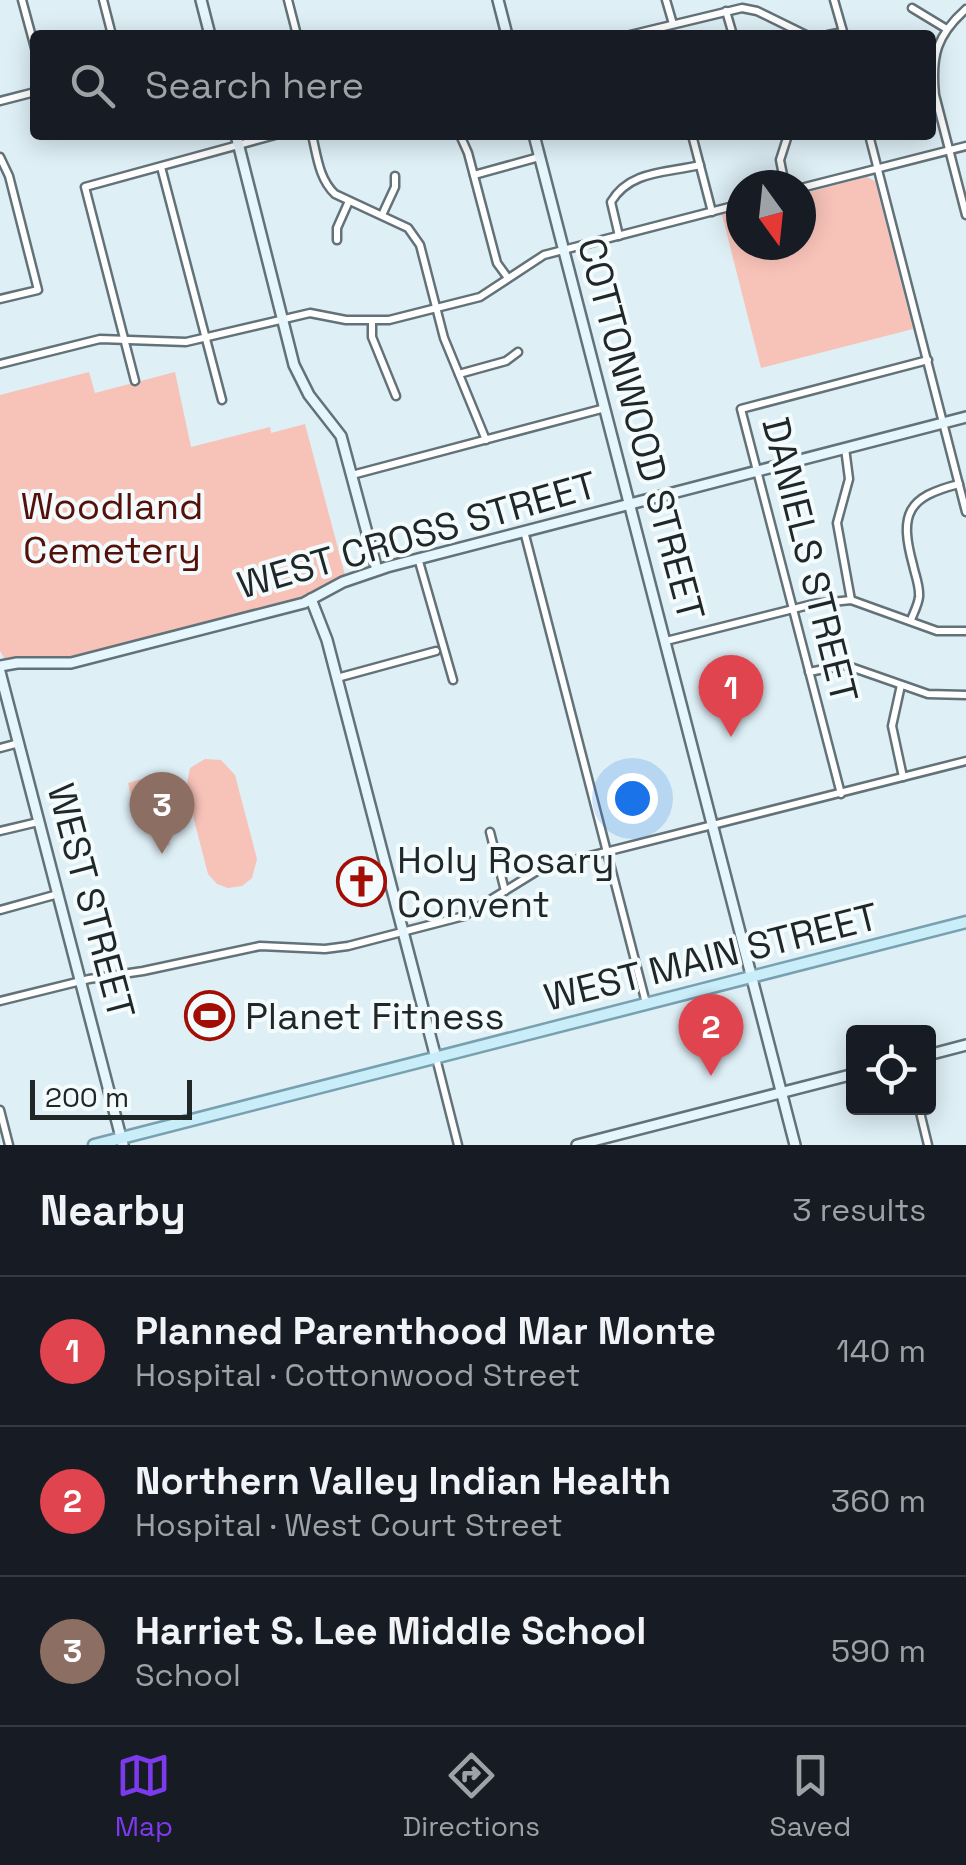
<!DOCTYPE html>
<meta charset="utf-8">
<style>
:root{--surface:#171b24;--page:#242831;--text:#f1f3f6;--muted:#9ea1a6;--line:#363941;--accent:#7c3aed}
body{margin:0;font-family:"Space Grotesk",sans-serif;background:var(--page);color:var(--text)}
.controls{position:absolute;right:30px;bottom:30px;display:grid;overflow:hidden;border-radius:10px;box-shadow:0 5px 25px #0003}
.controls button{width:90px;height:90px;display:grid;place-items:center;padding:0;border:0;border-bottom:2px solid var(--line);background:var(--surface);color:var(--text);font:50px sans-serif}
.compass{position:absolute;left:726px;top:170px;width:90px;height:90px;border-radius:50%;background:var(--surface);box-shadow:0 5px 25px #0003;rotate:165deg}
.scale{position:absolute;left:30px;bottom:25px;width:162px;box-sizing:border-box;padding-left:10px;border:5px solid #202729;border-top:0;font-size:28px;line-height:35px;white-space:nowrap;color:#202729;-webkit-text-stroke:8px #f3fbfd;paint-order:stroke}
.you{position:absolute;left:632px;top:798px;width:35px;height:35px;margin:-25px;border:8px solid #fff;border-radius:50%;background:#1a73e8;box-shadow:0 0 0 15px #1a73e833}
.badge{display:grid;place-items:center;width:65px;height:65px;border-radius:50%;background:var(--accent);color:#fff;font-size:32px;font-weight:700}
.pin{position:absolute;translate:-50% -82px;filter:drop-shadow(0 2px 5px #0008)}
.pin::after{content:'';position:absolute;top:52px;width:35px;height:30px;background:inherit;clip-path:polygon(0 0,100% 0,50% 100%)}
.list{margin:0;padding:0;list-style:none}
h2{display:flex;justify-content:space-between;align-items:center;height:130px;margin:0;padding:0 40px;font-size:42px}
h2 small{font-size:32px;font-weight:400;color:var(--muted)}
.list li{display:grid;grid-template-columns:65px 1fr auto;gap:30px;align-items:center;box-sizing:border-box;height:150px;padding:0 40px;border-top:2px solid var(--line)}
.list b{display:block;font-size:38px;white-space:nowrap}
.list p{margin:0;font-size:32px;white-space:nowrap;color:var(--muted)}
.list em{font-size:32px;font-style:normal;color:var(--muted)}
.icon{flex:none;width:55px;height:55px;fill:none;stroke:currentColor;stroke-width:2;stroke-linecap:round;stroke-linejoin:round}
.map{position:relative;flex:none;width:966px;height:1145px;overflow:hidden}
.search{position:absolute;background:var(--surface);box-shadow:0 5px 25px #0003;left:30px;right:30px;top:30px;height:110px;display:flex;align-items:center;gap:25px;box-sizing:border-box;padding:0 35px;border-radius:10px;color:var(--muted);font-size:38px}
.sheet{height:580px;background:var(--surface)}
nav{display:flex;justify-content:space-around;align-items:center;box-sizing:border-box;height:140px;border-top:2px solid var(--line);background:var(--surface);font-size:28px;color:var(--muted)}
nav a{display:grid;justify-items:center;gap:5px}
nav .on{color:var(--accent)}
.map>svg:first-child{display:block}
.green{fill:#f7c2b8}
.lines{fill:none;stroke-linecap:round;stroke-linejoin:round}
.street-casing{stroke:#637278;stroke-width:11}
.secondary-casing{stroke:#637278;stroke-width:14}
.primary-casing{stroke:#78a0af;stroke-width:15}
.street{stroke:#fff;stroke-width:6}
.secondary{stroke:#e5f6fd;stroke-width:9}
.primary{stroke:#caedfa;stroke-width:10}
.labels{text-anchor:middle;stroke-width:8;stroke-linejoin:round;paint-order:stroke}
.street-label{font-size:38px;fill:#202729;stroke:#f3fbfd}
.park-label{font-size:38px;fill:#541009;stroke:#f3fbfd}
.poi-label{font-size:38px;fill:#202729;stroke:#f3fbfd;text-anchor:start}
</style>
<div class="map">
<svg width="966" height="1145" viewBox="0 0 966 1145">
<rect width="100%" height="100%" fill="#deeff6"/>
<g class="green">
<path d="M867 177 875 181 913 329 761 368 722 215 741 210V245H801V194Z"/>
<path d="M89 372 95 393 175 372 191 447 270 427 271 433 305 424 345 575 306 597 68 658H4L0 651V395Z"/>
<path d="M205 759 221 760 235 775 257 859 252 878 242 886 228 888 217 884 208 874 186 789 190 768Z"/>
<path d="M152 776 170 845 158 848 150 814 136 817 128 783Z"/>
</g>
<g class="lines">
<defs>
<g id="street">
<path d="M22 0 35 48"/>
<path d="M103 0 112 35"/>
<path d="M288 0 297 35"/>
<path d="M666 0 673 24"/>
<path d="M834 0 844 35"/>
<path d="M912 8 945 28"/>
<path d="M966 9C937 35 931 55 935 95L966 215"/>
<path d="M726 11 733 35"/>
<path d="M630 35 742 8 757 11 806 35"/>
<path d="M828 35 843 32"/>
<path d="M0 101 35 92"/>
<path d="M312 135C317 156 319 179 335 194L408 228 420 245 444 338 486 440"/>
<path d="M460 135 468 153 497 263 508 278"/>
<path d="M692 135 712 212"/>
<path d="M869 135 966 512"/>
<path d="M0 157 9 176 38 290 0 299"/>
<path d="M161 167 222 400"/>
<path d="M474 175 539 157"/>
<path d="M785 185 780 160 788 135"/>
<path d="M801 188 966 146"/>
<path d="M382 215 395 187V176"/>
<path d="M619 236 611 202C630 170 667 173 700 165"/>
<path d="M337 240V228L349 201"/>
<path d="M372 322V337L396 396"/>
<path d="M0 364 100 339 186 342 310 313 346 320H389L480 297 544 255 741 204"/>
<path d="M459 374 506 361 518 352"/>
<path d="M135 381 85 187 275 135"/>
<path d="M845 448 849 479 837 523 851 600"/>
<path d="M352 475 605 408"/>
<path d="M524 531 646 1003"/>
<path d="M418 558 453 680"/>
<path d="M911 620C914 612 918 605 919 597 920 586 915 575 913 565 899 514 907 497 959 484"/>
<path d="M666 641 813 604 851 600 937 631H966"/>
<path d="M809 672 845 665 928 694 966 695"/>
<path d="M337 678 436 651"/>
<path d="M901 685 892 726 903 777"/>
<path d="M0 748 19 743"/>
<path d="M841 794 741 409 928 360"/>
<path d="M0 831 38 822"/>
<path d="M490 832 505 891"/>
<path d="M0 910 58 894"/>
<path d="M0 1001 89 979 143 971 260 946 325 949 348 946 464 916 542 868 966 761"/>
<path d="M436 1058 458 1145"/>
<path d="M919 1108 928 1145"/>
<path d="M0 1110 9 1145"/>
</g>
<g id="secondary">
<path d="M201 0 210 35"/>
<path d="M498 0 507 35"/>
<path d="M236 135 294 365 309 395 341 436 377 570"/>
<path d="M534 135 795 1145"/>
<path d="M311 599 327 640 436 1058"/>
<path d="M0 666 17 663H71L269 612 304 603 343 582 387 567 966 417"/>
<path d="M0 672 123 1145"/>
<path d="M928 1055 966 1045"/>
<path d="M577 1145 854 1074"/>
</g>
<path id="primary" d="M94 1145 966 922"/>
</defs>
<use href="#street" class="street-casing"/>
<use href="#secondary" class="secondary-casing"/>
<use href="#primary" class="primary-casing"/>
<use href="#street" class="street"/>
<use href="#secondary" class="secondary"/>
<use href="#primary" class="primary"/>
</g>
<defs>
<symbol id="church-ring" viewBox="-11 -11 22 22"><circle r="9.5" fill="#f3fbfd" stroke="#a30d03" stroke-width="1.5"/><path d="M-1.2-6h2.4v3.5h3.3v2.4h-3.3V6h-2.4V-.1h-3.3v-2.4h3.3Z" fill="#a30d03"/></symbol>
<symbol id="stadium-ring" viewBox="-11 -11 22 22"><circle r="9.5" fill="#f3fbfd" stroke="#a30d03" stroke-width="1.5"/><path d="M0-5a6.5 5 0 1 0 0 10a6.5 5 0 1 0 0-10ZM-3.5-1.8h7v3.6h-7Z" fill="#a30d03"/></symbol>
</defs>
<g fill-rule="evenodd">
<use href="#church-ring" x="334" y="854" width="55" height="55"/>
<use href="#stadium-ring" x="182" y="988" width="55" height="55"/>
</g>
<g class="labels">
<g class="street-label">
<text transform="translate(641 429) rotate(75)" y="13">COTTONWOOD STREET</text>
<text transform="translate(417 535) rotate(-16)" y="13">WEST CROSS STREET</text>
<text transform="translate(810 560) rotate(76)" y="13">DANIELS STREET</text>
<text transform="translate(91 901) rotate(75)" y="13">WEST STREET</text>
<text transform="translate(711 957) rotate(-14)" y="13">WEST MAIN STREET</text>
</g>
<g class="park-label">
<text x="112" y="519">Woodland<tspan x="112" dy="44">Cemetery</tspan></text>
</g>
<g class="poi-label">
<text x="397" y="873">Holy Rosary<tspan x="397" dy="44">Convent</tspan></text>
<text x="245" y="1029">Planet Fitness</text>
</g>
</g>
</svg>
<div class="controls">
<button><svg class="icon" aria-label="locate" viewBox="0 0 24 24"><circle cx="12" cy="12" r="6"/><path d="M12 2v4M12 18v4M2 12h4M18 12h4"/></svg></button>
</div>
<svg class="compass" viewBox="-18 -18 36 36"><path d="M0-13l5 13h-10z" fill="#e53935"/><path d="M0 13l5-13h-10z" fill="#9ea1a6"/></svg>
<div class="scale">200 m</div>
<div class="you"></div>
<div class="pin badge" style="left:731px;top:737px;background:#e0444e">1</div>
<div class="pin badge" style="left:711px;top:1076px;background:#e0444e">2</div>
<div class="pin badge" style="left:162px;top:854px;background:#8d6e63">3</div>
<div class="search"><svg class="icon" aria-label="search" viewBox="0 0 24 24"><circle cx="10" cy="10" r="6"/><path d="M15 15l6 6"/></svg>Search here</div>
</div>
<section class="sheet">
<h2>Nearby<small>3 results</small></h2>
<ul class="list">
<li><span class="badge" style="background:#e0444e">1</span><div><b>Planned Parenthood Mar Monte</b><p>Hospital · Cottonwood Street</p></div><em>140 m</em></li>
<li><span class="badge" style="background:#e0444e">2</span><div><b>Northern Valley Indian Health</b><p>Hospital · West Court Street</p></div><em>360 m</em></li>
<li><span class="badge" style="background:#8d6e63">3</span><div><b>Harriet S. Lee Middle School</b><p>School</p></div><em>590 m</em></li>
</ul>
</section>
<nav>
<a class="on"><svg class="icon" aria-label="map" viewBox="0 0 24 24"><path d="M3 6l6-2 6 2 6-2v14l-6 2-6-2-6 2zM9 4v14M15 6v14"/></svg>Map</a>
<a><svg class="icon" aria-label="directions" viewBox="0 0 24 24"><path d="M12 3l9 9-9 9-9-9zM9 14v-3h6M13 9l2 2-2 2"/></svg>Directions</a>
<a><svg class="icon" aria-label="saved" viewBox="0 0 24 24"><path d="M7 4h10v16l-5-4-5 4z"/></svg>Saved</a>
</nav>
